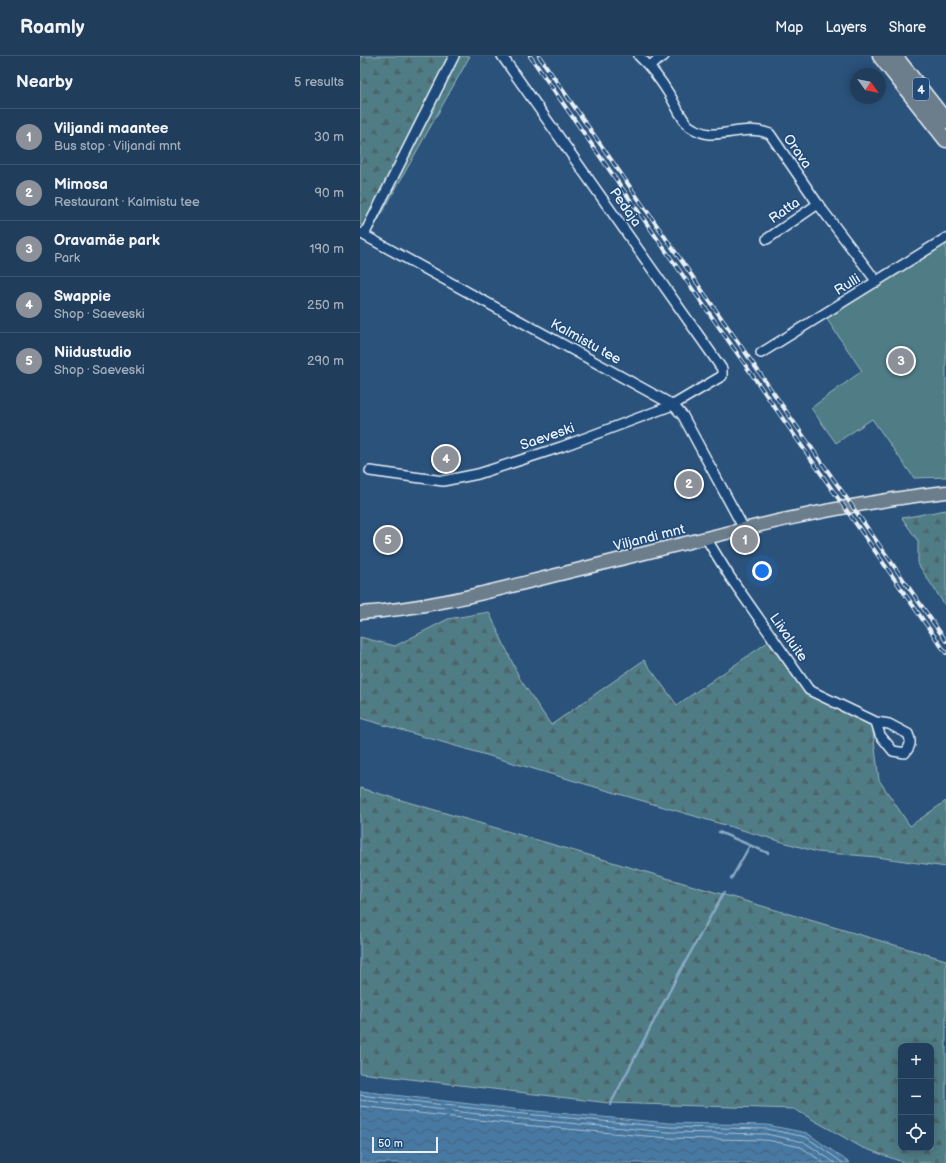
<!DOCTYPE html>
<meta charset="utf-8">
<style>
:root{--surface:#203e5c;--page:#2d4965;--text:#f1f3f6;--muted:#a2aebb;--line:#3d5772;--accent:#8c9099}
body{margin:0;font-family:"Balsamiq Sans",sans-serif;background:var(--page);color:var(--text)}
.controls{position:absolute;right:12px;bottom:12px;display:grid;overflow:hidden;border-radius:8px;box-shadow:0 2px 10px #0003}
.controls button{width:36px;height:36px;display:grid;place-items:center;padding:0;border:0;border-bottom:1px solid var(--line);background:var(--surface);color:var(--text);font:20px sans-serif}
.compass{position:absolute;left:490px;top:12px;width:36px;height:36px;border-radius:50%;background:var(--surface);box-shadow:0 2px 10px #0003;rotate:123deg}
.scale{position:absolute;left:12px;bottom:10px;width:66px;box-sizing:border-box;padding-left:4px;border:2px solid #e8f1f8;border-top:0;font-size:11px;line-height:14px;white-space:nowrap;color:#e8f1f8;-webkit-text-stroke:3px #1f4a7a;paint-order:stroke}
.you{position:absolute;left:402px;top:515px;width:14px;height:14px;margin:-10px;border:3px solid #fff;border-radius:50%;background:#1a73e8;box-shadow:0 0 0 6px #1a73e833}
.badge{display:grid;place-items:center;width:26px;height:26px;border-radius:50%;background:var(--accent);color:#fff;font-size:13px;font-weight:700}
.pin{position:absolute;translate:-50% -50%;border:2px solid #fff;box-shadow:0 1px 4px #0006}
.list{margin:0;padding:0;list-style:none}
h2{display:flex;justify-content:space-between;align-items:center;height:52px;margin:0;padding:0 16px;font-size:17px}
h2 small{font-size:13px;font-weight:400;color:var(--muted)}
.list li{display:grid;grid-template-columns:26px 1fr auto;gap:12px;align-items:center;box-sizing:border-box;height:56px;padding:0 16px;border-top:1px solid var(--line)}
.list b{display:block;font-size:15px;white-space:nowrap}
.list p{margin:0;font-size:13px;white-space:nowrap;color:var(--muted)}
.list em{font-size:13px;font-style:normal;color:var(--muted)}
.icon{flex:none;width:22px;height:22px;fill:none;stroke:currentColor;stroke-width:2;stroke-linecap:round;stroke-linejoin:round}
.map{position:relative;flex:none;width:586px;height:1107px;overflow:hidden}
header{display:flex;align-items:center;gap:24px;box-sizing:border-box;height:56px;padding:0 20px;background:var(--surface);border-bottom:1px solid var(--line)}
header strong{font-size:19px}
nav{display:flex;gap:22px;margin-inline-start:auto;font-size:14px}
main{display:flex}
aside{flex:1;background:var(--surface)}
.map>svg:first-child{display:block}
.forest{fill:url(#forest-firs);stroke:#9cb6be;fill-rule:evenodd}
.park{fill:#507c85;stroke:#9cb6be}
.water{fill:url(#water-waves);stroke:#87a9c5}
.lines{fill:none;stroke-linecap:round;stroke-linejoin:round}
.shore{stroke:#a7c1d6;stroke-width:1}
.stream{stroke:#87a9c5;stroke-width:2.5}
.minor-casing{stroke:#e8f1f8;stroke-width:12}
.major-casing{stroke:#e8f1f8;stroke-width:15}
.highway-casing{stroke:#e8f1f8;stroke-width:17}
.minor{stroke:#1f4a7a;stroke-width:9}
.major{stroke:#6c7d8b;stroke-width:12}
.highway{stroke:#6c7d8b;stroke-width:14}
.rail-casing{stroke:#e8f1f8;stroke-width:4}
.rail{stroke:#1f4a7a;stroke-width:2.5;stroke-dasharray:8;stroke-linecap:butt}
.labels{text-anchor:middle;stroke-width:3;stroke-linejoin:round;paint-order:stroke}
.shield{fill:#1f4a7a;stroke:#acbfd2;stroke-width:1}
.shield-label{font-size:13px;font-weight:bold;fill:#e8f1f8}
.street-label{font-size:14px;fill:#e8f1f8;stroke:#1f4a7a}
</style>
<header>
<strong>Roamly</strong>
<nav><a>Map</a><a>Layers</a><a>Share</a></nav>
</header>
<main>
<aside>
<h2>Nearby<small>5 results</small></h2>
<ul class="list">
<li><span class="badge">1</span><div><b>Viljandi maantee</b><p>Bus stop · Viljandi mnt</p></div><em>30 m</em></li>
<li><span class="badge">2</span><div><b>Mimosa</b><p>Restaurant · Kalmistu tee</p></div><em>90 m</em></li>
<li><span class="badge">3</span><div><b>Oravamäe park</b><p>Park</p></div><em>190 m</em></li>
<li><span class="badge">4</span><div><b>Swappie</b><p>Shop · Saeveski</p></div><em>250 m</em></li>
<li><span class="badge">5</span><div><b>Niidustudio</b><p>Shop · Saeveski</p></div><em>290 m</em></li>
</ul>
</aside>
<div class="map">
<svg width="586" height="1107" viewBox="0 0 586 1107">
<defs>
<pattern id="forest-firs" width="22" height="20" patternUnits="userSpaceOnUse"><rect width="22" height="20" fill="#507c85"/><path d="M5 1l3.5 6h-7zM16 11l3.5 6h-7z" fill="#4c656a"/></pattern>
<pattern id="water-waves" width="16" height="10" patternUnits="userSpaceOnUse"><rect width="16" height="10" fill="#4679a3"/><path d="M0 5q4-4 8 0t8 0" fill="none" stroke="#46637b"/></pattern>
</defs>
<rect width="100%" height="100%" fill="#2b527b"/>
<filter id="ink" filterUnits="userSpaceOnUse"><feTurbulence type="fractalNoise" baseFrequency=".025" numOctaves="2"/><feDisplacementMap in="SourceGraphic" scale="8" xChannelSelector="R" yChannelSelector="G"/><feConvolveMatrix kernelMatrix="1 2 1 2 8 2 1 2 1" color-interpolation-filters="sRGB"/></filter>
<g filter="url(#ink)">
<g class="forest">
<path d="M0 0H110L12 175 0 169Z"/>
<path d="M586 454V551L558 508V485L542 462Z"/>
<path d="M129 556 160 623 191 669 284 604 317 649 408 586 445 637 512 668 519 724 550 770 586 745V811L517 801 457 796 0 662V581L35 590 88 563Z"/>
<path d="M0 732 586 904V1107H545L501 1091 434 1053 249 1047 0 1017ZM541 990H571V1092H541Z"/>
</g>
<path class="park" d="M586 187V421L554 422 512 363 476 387 451 352 502 315 464 259Z"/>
<path class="water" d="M0 1035 153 1053 309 1067 407 1069 447 1077 490 1107H0Z"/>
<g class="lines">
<g class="shore">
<path d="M0 1039 153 1057 309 1071 407 1073 446 1081 483 1107"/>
<path d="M0 1044 152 1062 308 1076 406 1078 444 1086 475 1107"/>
<path d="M0 1050 152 1068 308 1082 406 1084 441 1091 464 1107"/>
</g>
<g class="stream">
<path d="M359 776 408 797"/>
<path d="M371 823 389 791"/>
<path d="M250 1049 318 919 364 836"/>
</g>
<defs>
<g id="minor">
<path d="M279 0C292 12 302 26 311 41 316 50 322 64 329 70 335 74 342 77 349 78 370 79 389 69 410 78L458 148 517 226"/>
<path d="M289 10 304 0"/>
<path d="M0 177 313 349 323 360 384 473"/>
<path d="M4 179 94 0"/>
<path d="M407 183 458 148"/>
<path d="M401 297 586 182"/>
<path d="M10 415 83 425 118 418 201 391 313 349 362 320V313L349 294 142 0"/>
<path d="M346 482 370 521 449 634 516 666 520 679 533 695 545 697C550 691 552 686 548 678L529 668 516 666"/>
</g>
<path id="major" d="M0 557C67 553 131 535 196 519 325 488 453 451 586 436"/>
<g id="highway">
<path d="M520 0 586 84"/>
<path d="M535 0 586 65"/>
</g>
</defs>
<use href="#minor" class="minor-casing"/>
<use href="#major" class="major-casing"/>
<use href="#highway" class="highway-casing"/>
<use href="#minor" class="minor"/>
<use href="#major" class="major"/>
<use href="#highway" class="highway"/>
<defs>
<g id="rail">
<path d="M170 0 586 597"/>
<path d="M179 0 586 585"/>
</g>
</defs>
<use href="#rail" class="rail-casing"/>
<use href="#rail" class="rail"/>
</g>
</g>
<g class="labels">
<rect class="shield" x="553" y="22" width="16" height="22" rx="3"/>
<g class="shield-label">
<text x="561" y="38">4</text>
</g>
<g class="street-label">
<text transform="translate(438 95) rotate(55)" y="5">Orava</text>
<text transform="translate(266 151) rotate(55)" y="5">Pedaja</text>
<text transform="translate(424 154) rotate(-35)" y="5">Ratta</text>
<text transform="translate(487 228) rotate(-32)" y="5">Rulli</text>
<text transform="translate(226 285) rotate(29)" y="5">Kalmistu tee</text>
<text transform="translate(187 380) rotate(-19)" y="5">Saeveski</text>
<text transform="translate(289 481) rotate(-14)" y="5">Viljandi mnt</text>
<text transform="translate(429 581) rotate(55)" y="5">Liivaluite</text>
</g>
</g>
</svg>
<div class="controls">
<button>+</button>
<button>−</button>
<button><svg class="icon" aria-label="locate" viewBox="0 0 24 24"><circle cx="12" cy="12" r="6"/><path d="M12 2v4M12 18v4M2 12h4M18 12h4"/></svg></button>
</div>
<svg class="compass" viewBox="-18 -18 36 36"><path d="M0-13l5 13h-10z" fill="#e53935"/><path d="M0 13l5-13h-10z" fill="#a2aebb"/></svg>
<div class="scale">50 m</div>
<div class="you"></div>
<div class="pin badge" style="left:385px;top:484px">1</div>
<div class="pin badge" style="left:329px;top:428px">2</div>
<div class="pin badge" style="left:541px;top:305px">3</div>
<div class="pin badge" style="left:86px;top:403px">4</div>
<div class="pin badge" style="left:28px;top:484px">5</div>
</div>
</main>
